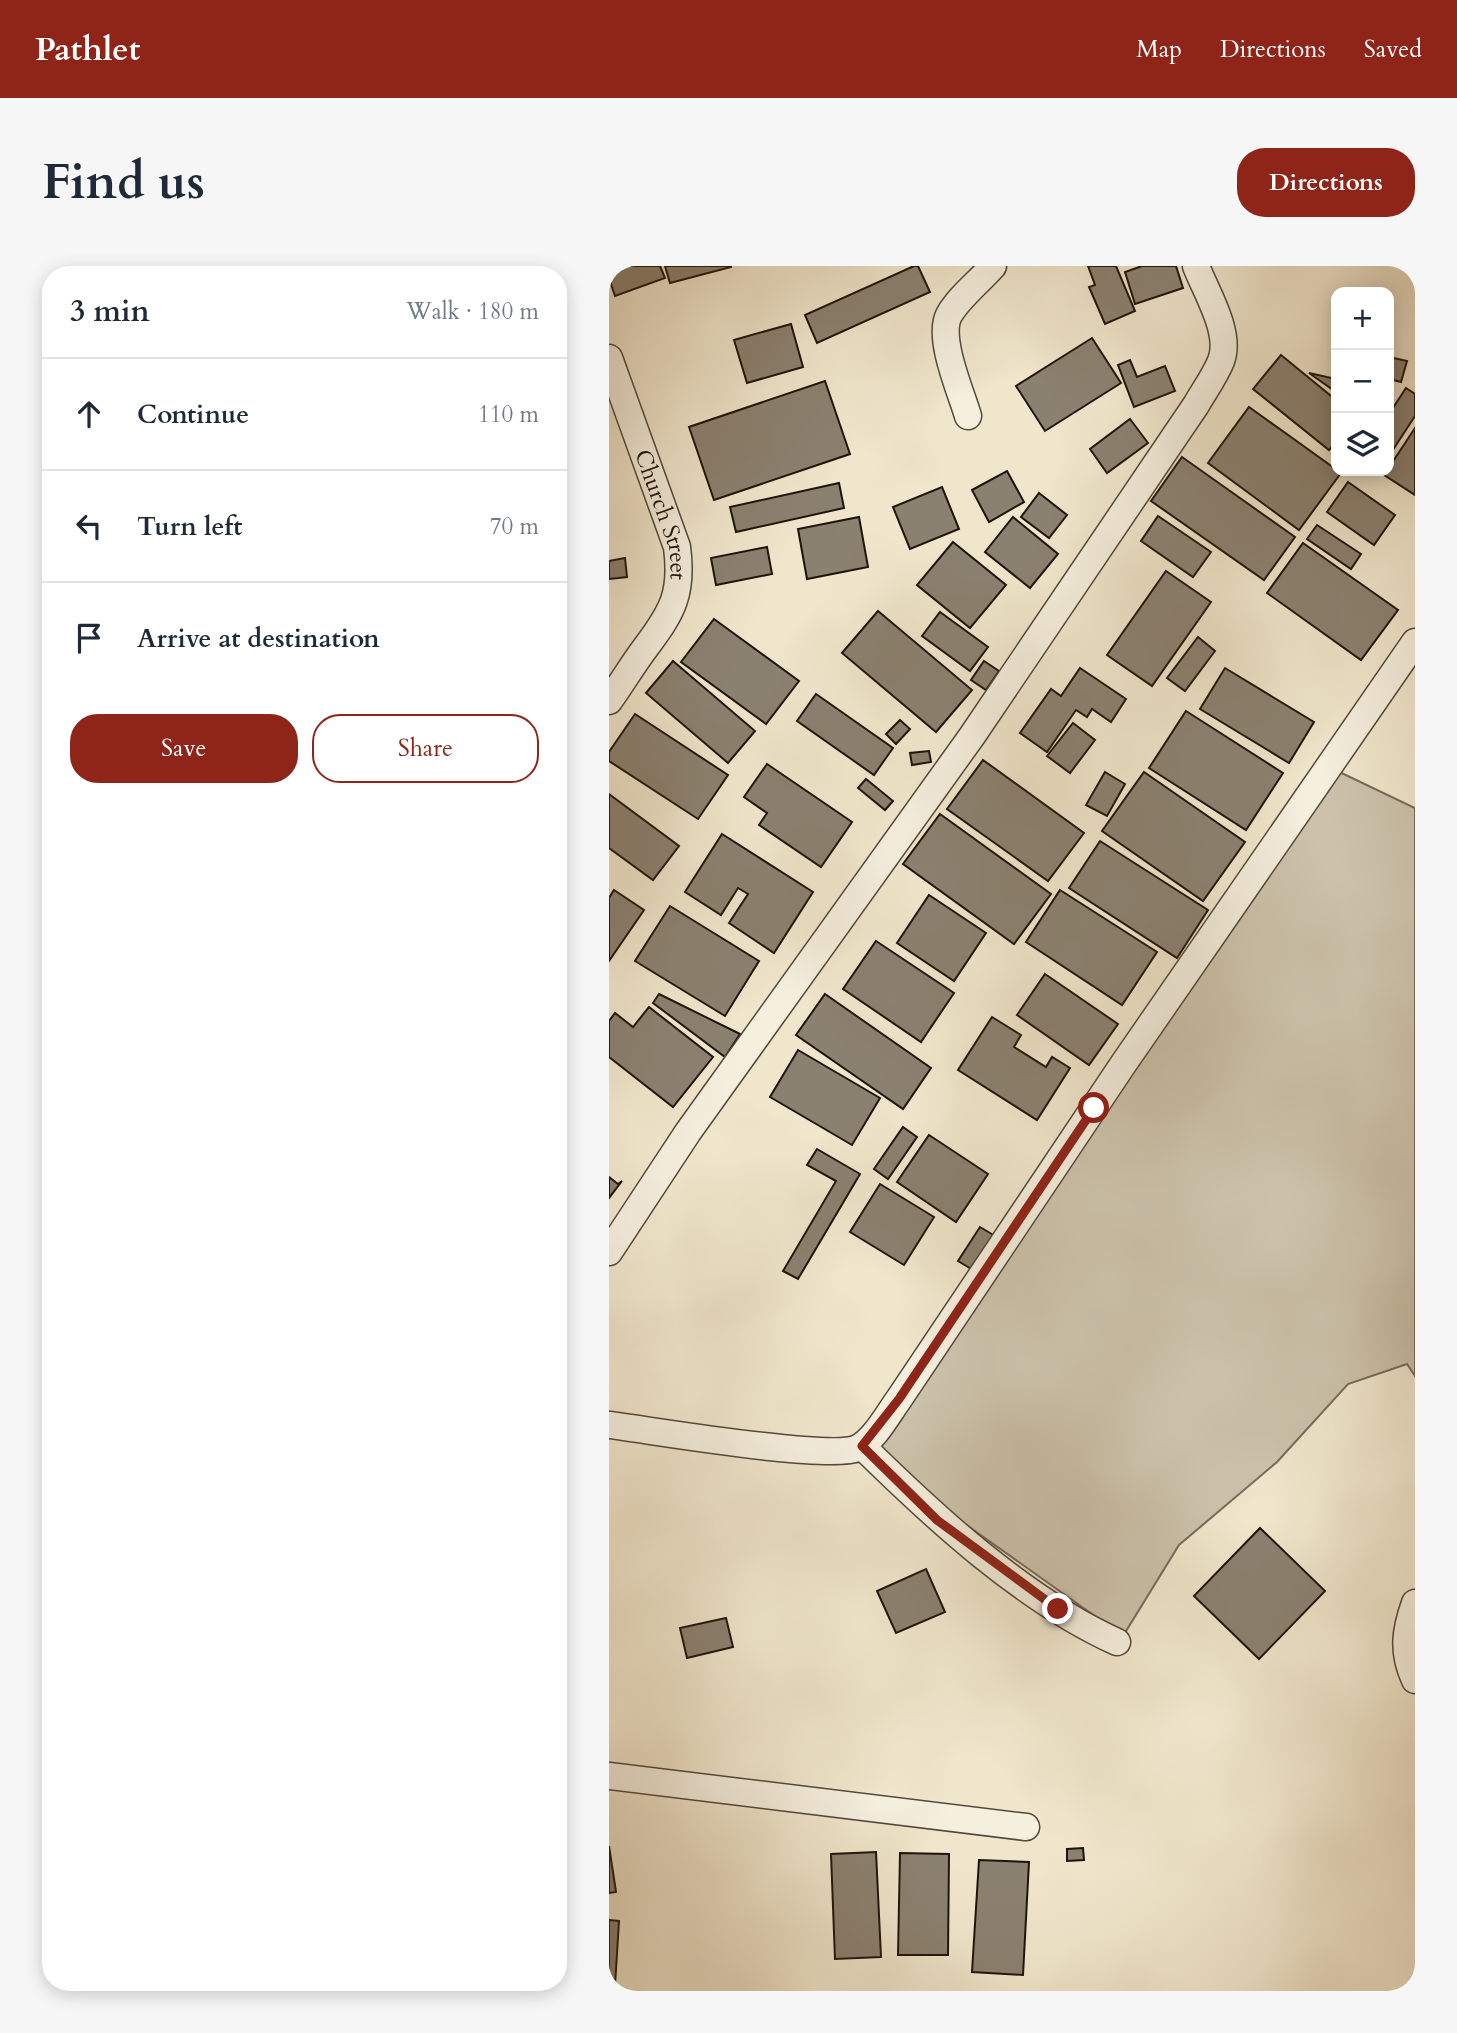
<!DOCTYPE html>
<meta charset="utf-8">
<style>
:root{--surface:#fff;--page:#f6f6f7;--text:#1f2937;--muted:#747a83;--line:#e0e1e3;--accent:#8f2418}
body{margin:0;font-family:Cardo,serif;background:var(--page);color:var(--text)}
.controls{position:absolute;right:21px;top:21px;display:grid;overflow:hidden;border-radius:14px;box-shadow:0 4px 18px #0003}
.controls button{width:63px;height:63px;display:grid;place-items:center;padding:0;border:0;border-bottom:2px solid var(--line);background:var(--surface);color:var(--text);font:35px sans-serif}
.stop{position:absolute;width:21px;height:21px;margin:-16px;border:5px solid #8f2418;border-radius:50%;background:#fff}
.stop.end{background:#8f2418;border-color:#fff;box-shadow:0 2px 7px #0008}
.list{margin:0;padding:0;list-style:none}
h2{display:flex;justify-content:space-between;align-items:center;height:91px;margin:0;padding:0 28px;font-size:30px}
h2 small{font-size:23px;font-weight:400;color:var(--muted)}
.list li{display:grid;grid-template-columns:46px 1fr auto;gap:21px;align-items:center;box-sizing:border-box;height:112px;padding:0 28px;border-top:2px solid var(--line)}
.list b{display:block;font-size:26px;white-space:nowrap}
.list em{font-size:23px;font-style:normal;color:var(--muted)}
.actions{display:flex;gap:14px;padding:21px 28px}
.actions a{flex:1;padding:16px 0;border:2px solid var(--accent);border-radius:28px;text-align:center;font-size:24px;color:var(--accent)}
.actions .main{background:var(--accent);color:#fff}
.icon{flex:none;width:38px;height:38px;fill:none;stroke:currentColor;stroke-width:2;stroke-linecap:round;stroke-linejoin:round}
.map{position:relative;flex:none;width:806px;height:1725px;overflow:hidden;border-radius:28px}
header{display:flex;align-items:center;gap:42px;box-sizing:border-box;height:98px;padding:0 35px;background:var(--accent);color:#fff}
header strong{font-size:33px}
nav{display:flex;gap:38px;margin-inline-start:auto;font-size:24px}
.intro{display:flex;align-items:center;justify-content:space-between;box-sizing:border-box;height:168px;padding:0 42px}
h1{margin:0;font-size:49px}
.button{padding:18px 32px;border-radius:28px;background:var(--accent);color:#fff;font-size:24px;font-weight:700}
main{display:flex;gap:42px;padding:0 42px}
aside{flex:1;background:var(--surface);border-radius:28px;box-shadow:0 4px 18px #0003}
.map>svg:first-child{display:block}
.green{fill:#ccc2ab;stroke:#756b5c;stroke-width:2}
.building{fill:#8b8170;stroke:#1e140c;stroke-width:2}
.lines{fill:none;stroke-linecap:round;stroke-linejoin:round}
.minor-casing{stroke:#52483c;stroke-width:29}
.minor{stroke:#f5efde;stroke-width:26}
.route{stroke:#8f2418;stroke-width:9}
.labels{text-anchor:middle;stroke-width:5;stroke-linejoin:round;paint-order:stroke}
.street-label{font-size:23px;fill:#1e140c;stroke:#f5efde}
</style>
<header>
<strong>Pathlet</strong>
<nav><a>Map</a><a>Directions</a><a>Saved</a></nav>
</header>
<div class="intro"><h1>Find us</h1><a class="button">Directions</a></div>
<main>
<aside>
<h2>3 min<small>Walk · 180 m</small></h2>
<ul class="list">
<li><svg class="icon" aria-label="ahead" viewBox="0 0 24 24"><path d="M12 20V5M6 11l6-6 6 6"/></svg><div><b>Continue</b></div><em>110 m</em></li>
<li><svg class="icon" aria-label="left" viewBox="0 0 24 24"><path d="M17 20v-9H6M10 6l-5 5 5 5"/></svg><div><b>Turn left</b></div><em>70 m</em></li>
<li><svg class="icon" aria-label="arrive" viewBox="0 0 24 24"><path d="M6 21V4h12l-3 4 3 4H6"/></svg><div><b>Arrive at destination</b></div></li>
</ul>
<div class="actions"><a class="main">Save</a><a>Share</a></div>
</aside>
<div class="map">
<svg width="806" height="1725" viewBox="0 0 806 1725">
<rect width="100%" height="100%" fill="#f0e6cc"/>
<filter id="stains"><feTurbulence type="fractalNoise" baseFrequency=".00286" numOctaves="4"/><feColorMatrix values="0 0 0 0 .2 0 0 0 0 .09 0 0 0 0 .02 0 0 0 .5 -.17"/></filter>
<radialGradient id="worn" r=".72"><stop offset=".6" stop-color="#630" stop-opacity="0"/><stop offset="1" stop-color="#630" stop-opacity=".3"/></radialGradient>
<path class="green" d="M720 501 806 542V1110L798 1098 739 1118 668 1196 570 1279 514 1370 294 1214 263 1173Z"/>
<g class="building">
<path d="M0 0H51L56 12 6 30 0 12Z"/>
<path d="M56 0H122V1L61 17Z"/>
<path d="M305 0H309L321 26 208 77 196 49Z"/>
<path d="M479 0H507L526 45 496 58 480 21 486 19Z"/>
<path d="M533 0H567L574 22 526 38 516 6Z"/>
<path d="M182 58 194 101 138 117 125 74Z"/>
<path d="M483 72 512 117 436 165 407 120Z"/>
<path d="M672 89 727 134V176L720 184 644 123Z"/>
<path d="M780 91 798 95 792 116 780 113Z"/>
<path d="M521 94 528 111 556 100 566 125 525 141 509 99Z"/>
<path d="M700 107 727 113V126Z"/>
<path d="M216 115 241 188 105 234 80 161Z"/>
<path d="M797 122 806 128V150L780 190V148Z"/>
<path d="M640 141 732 207 690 264 599 197Z"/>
<path d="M521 153 539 177 498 207 481 183Z"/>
<path d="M806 162V229L775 209Z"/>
<path d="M573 191 686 271 655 314 542 235Z"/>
<path d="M398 205 415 236 380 256 363 224Z"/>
<path d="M739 216 786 249 765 279 718 246Z"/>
<path d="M230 217 235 242 127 266 121 241Z"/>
<path d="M333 221 350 263 301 283 284 241Z"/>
<path d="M430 227 458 249 440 272 412 251Z"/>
<path d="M549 250 602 286 584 311 532 275Z"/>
<path d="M250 251 259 301 198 313 189 263Z"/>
<path d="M404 251 449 288 421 322 376 286Z"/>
<path d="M708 259 752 288 742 303 698 273Z"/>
<path d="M344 276 397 319 361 362 308 319Z"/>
<path d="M694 277 789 344 752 394 658 327Z"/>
<path d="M158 281 163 308 107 319 102 292Z"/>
<path d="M16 292 18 311 0 313V295Z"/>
<path d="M557 305 602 336 543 420 498 389Z"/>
<path d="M269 345 363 424 327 466 233 387Z"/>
<path d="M331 346 379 381 361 405 313 370Z"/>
<path d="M105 353 190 415 157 458 72 396Z"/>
<path d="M589 371 606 385 576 425 558 412Z"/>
<path d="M64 395 146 465 119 497 37 427Z"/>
<path d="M375 395 390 405 377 424 362 414Z"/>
<path d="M471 402 517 433 502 456 483 443 478 451 467 444 438 486 411 467 442 423 452 430Z"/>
<path d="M616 402 705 456 680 497 591 443Z"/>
<path d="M207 428 284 482 265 509 188 455Z"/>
<path d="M577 445 674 507 637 564 540 502Z"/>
<path d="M26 448 119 509 89 553 0 495V486Z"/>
<path d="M291 454 301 463 287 478 277 468Z"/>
<path d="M464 457 486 474 461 507 438 490Z"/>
<path d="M320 485 322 496 303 499 301 487Z"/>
<path d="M374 494 475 567 439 615 338 543Z"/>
<path d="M158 498 243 556 212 601 150 559 158 547 135 531Z"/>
<path d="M496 506 516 518 498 550 477 539Z"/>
<path d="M535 506 636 576 594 635 493 565Z"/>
<path d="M257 513 284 535 276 544 249 522Z"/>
<path d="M0 528 70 580 44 614 0 582Z"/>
<path d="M331 548 442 628 405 678 294 598Z"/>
<path d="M113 568 204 626 165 687 120 657 139 628 129 622 112 649 76 626Z"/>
<path d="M491 575 599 644 568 692 460 622Z"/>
<path d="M5 624 35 644 0 695V632Z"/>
<path d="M451 624 548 686 513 739 417 676Z"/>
<path d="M320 629 377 667 345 715 288 677Z"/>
<path d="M61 640 150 695 116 750 26 695Z"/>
<path d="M267 675 345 727 312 776 234 723Z"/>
<path d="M436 708 509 758 480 799 408 749Z"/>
<path d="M50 728 131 768 116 791 44 737Z"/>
<path d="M216 728 322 802 294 843 187 769Z"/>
<path d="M40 741 104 791 64 841 0 791V755L6 747 24 761Z"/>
<path d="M383 751 412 769 405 781 437 801 443 791 461 802 428 854 349 804Z"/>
<path d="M189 784 271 832 243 879 161 831Z"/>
<path d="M294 861 308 871 279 913 265 903Z"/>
<path d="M320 869 379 908 347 956 288 916Z"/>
<path d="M208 883 251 908 189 1013 174 1005 227 915 198 899Z"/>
<path d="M0 911 9 918 13 915 0 932Z"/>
<path d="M271 918 325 951 295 999 241 966Z"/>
<path d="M371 961 386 970 364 1004 349 995Z"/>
<path d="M651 1262 716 1325 650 1393 585 1330Z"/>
<path d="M317 1303 336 1346 287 1367 268 1325Z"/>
<path d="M117 1352 124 1381 78 1392 71 1362Z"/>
<path d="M0 1580 7 1626 0 1627Z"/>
<path d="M474 1582 475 1594 458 1595V1583Z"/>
<path d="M267 1586 272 1691 226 1693 222 1588Z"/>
<path d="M291 1587 340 1588 339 1689H289Z"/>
<path d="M370 1594 420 1596 414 1709 363 1706Z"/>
<path d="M0 1654 10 1655 6 1720H0Z"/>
</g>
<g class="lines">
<defs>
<g id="minor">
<path id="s1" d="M0 92 68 281C74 327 64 345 37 381 24 398 13 417 0 435"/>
<path d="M359 150C352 126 328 72 340 49 350 31 371 15 384 0"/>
<path d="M0 986 79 866 363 470 587 139C595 125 606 110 612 95 623 67 597 26 587 0"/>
<path d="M0 1159C41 1164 221 1195 249 1182 266 1173 279 1148 290 1133L515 797 806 376"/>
<path d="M253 1180C325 1251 415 1334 508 1376"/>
<path d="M806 1337C796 1365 793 1386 806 1414"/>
<path d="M0 1510 417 1561"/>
</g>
</defs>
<use href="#minor" class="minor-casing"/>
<use href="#minor" class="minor"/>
</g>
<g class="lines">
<path class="route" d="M449 1343 328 1254 253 1180 290 1133 485 842"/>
</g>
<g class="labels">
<g class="street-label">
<text dy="8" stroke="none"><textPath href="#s1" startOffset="166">Church Street</textPath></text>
</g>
</g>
<rect width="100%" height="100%" filter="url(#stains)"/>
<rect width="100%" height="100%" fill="url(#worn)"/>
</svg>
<div class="controls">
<button>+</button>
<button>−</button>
<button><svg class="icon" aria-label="layers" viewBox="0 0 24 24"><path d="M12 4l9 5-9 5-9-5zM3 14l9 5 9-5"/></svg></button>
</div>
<div class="stop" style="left:485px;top:842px"></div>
<div class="stop end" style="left:449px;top:1343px"></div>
</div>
</main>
